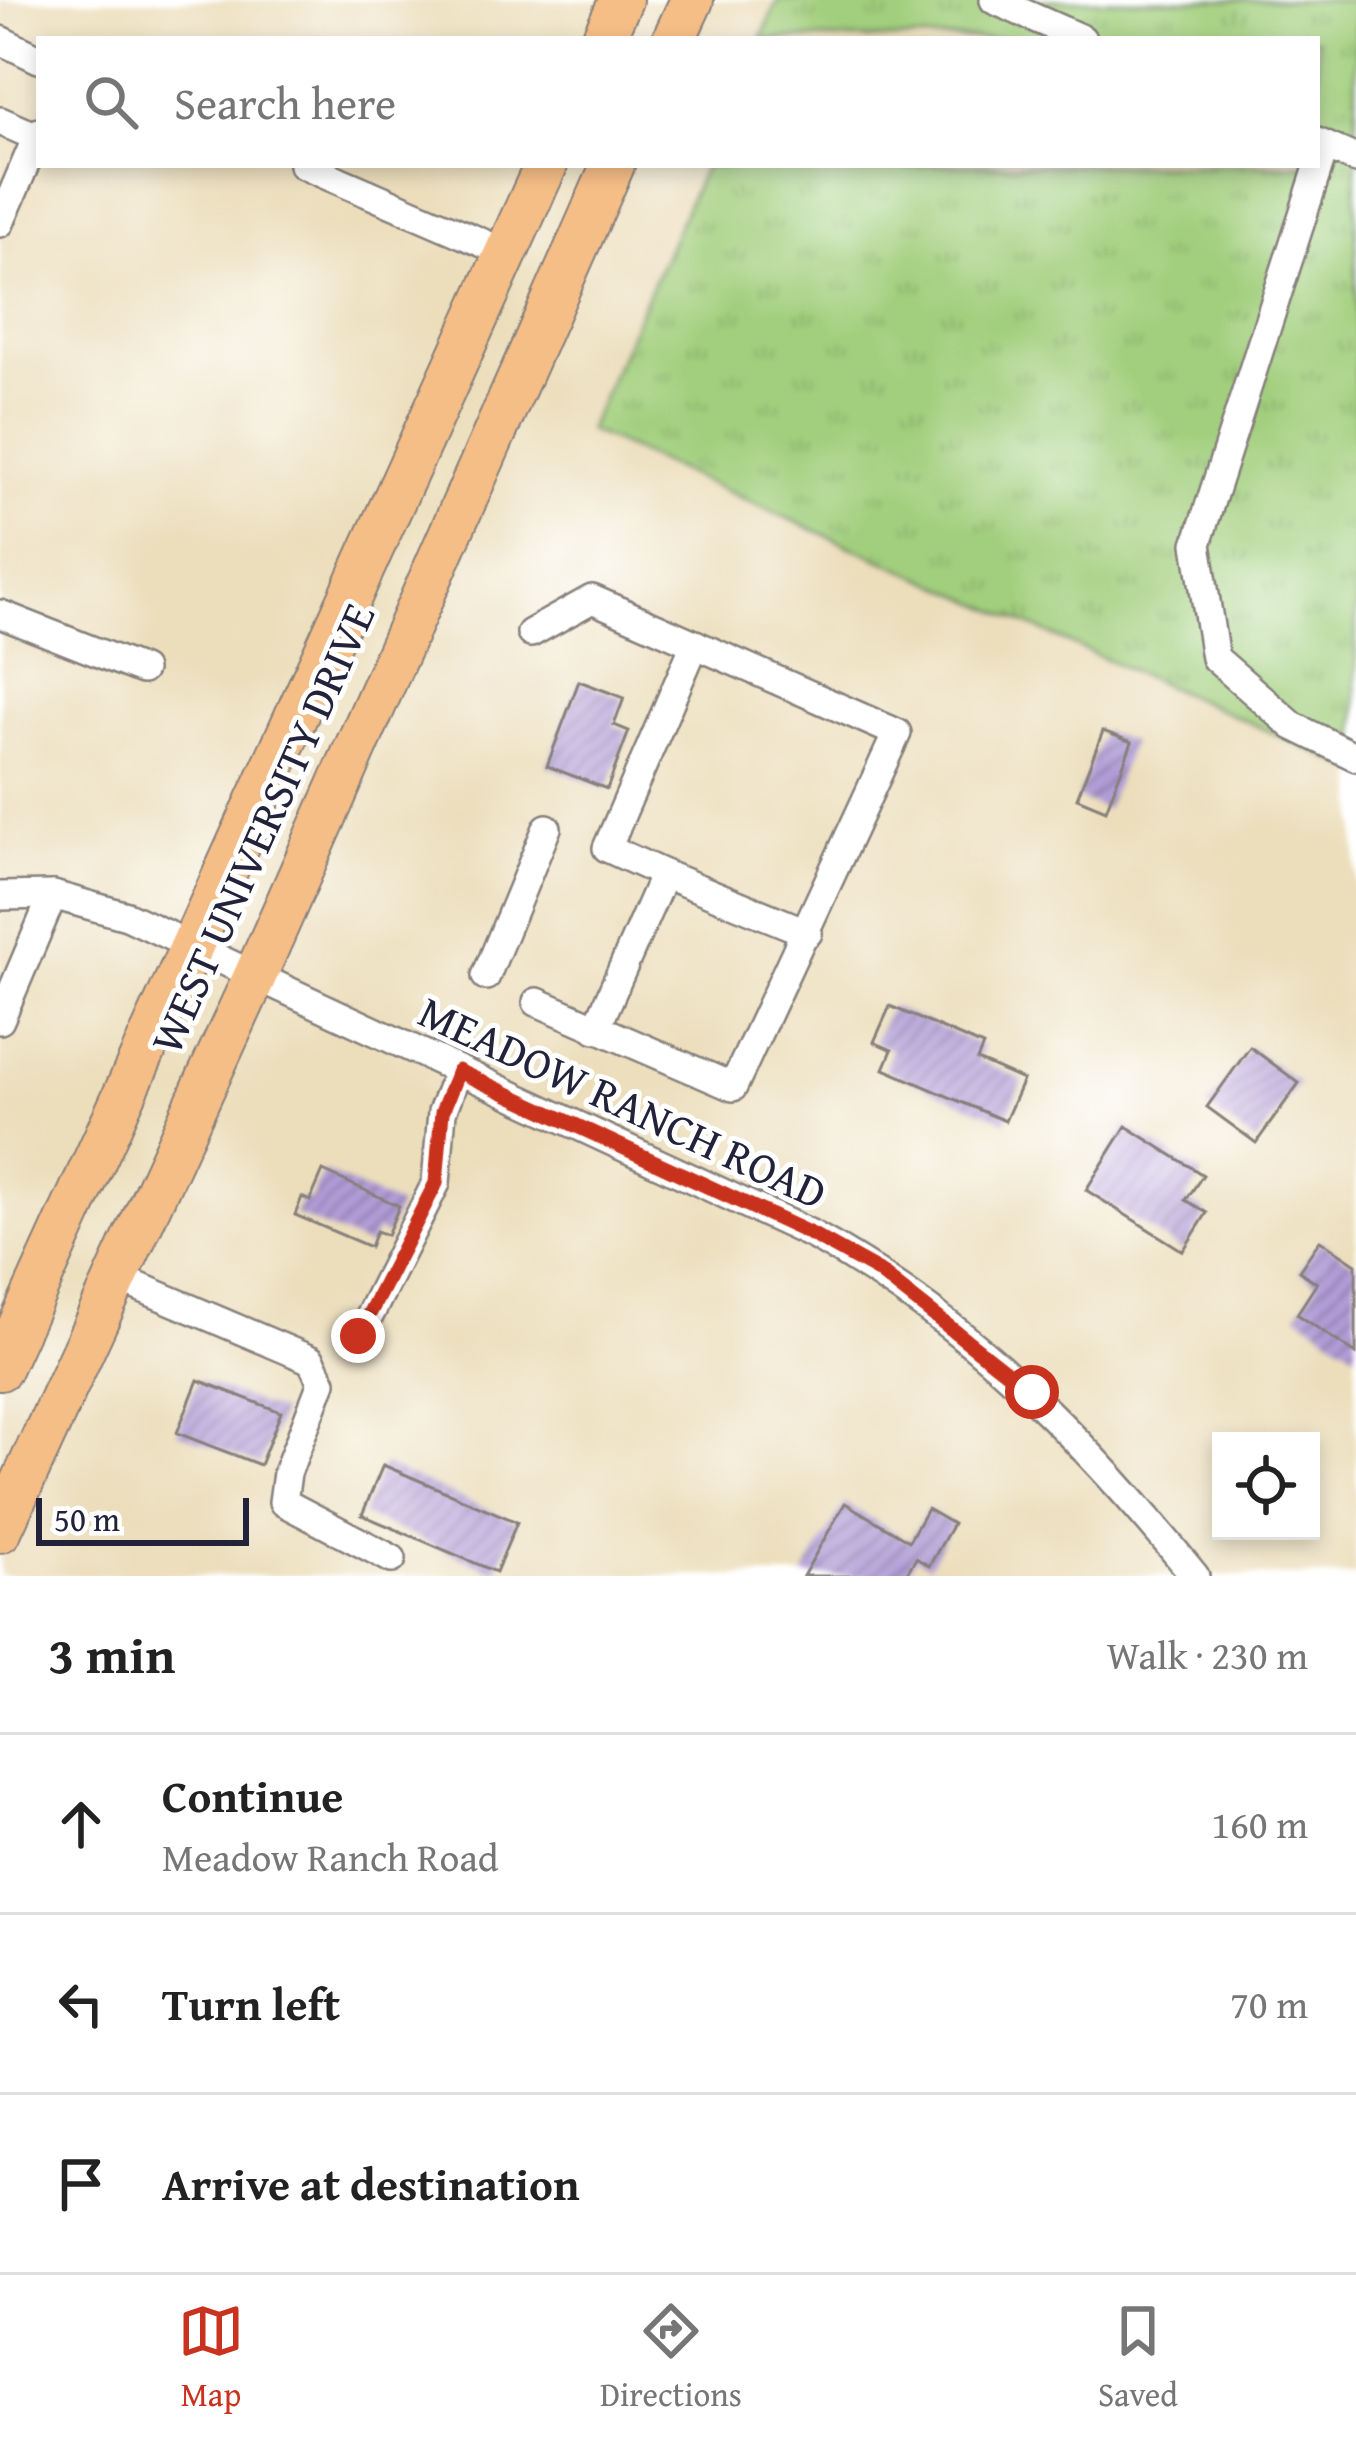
<!DOCTYPE html>
<meta charset="utf-8">
<style>
:root{--surface:#fff;--page:#f6f6f6;--text:#222;--muted:#767676;--line:#e0e0e0;--accent:#c8321e}
body{margin:0;font-family:"Gentium Book Plus",serif;background:var(--page);color:var(--text)}
.controls{position:absolute;right:36px;bottom:36px;display:grid;overflow:hidden;border-radius:0px;box-shadow:0 6px 18px #0003}
.controls button{width:108px;height:108px;display:grid;place-items:center;padding:0;border:0;border-bottom:3px solid var(--line);background:var(--surface);color:var(--text);font:60px sans-serif}
.scale{position:absolute;left:36px;bottom:30px;width:213px;box-sizing:border-box;padding-left:12px;border:6px solid #22223b;border-top:0;font-size:33px;line-height:42px;white-space:nowrap;color:#22223b;-webkit-text-stroke:9px #fff;paint-order:stroke}
.stop{position:absolute;width:36px;height:36px;margin:-27px;border:9px solid #c8321e;border-radius:50%;background:#fff}
.stop.end{background:#c8321e;border-color:#fff;box-shadow:0 3px 12px #0008}
.list{margin:0;padding:0;list-style:none}
h2{display:flex;justify-content:space-between;align-items:center;height:156px;margin:0;padding:0 48px;font-size:51px}
h2 small{font-size:39px;font-weight:400;color:var(--muted)}
.list li{display:grid;grid-template-columns:78px 1fr auto;gap:36px;align-items:center;box-sizing:border-box;height:180px;padding:0 48px;border-top:3px solid var(--line)}
.list b{display:block;font-size:45px;white-space:nowrap}
.list p{margin:0;font-size:39px;white-space:nowrap;color:var(--muted)}
.list em{font-size:39px;font-style:normal;color:var(--muted)}
.icon{flex:none;width:66px;height:66px;fill:none;stroke:currentColor;stroke-width:2;stroke-linecap:round;stroke-linejoin:round}
.map{position:relative;flex:none;width:1356px;height:1576px;overflow:hidden}
.search{position:absolute;background:var(--surface);box-shadow:0 6px 18px #0003;left:36px;right:36px;top:36px;height:132px;display:flex;align-items:center;gap:30px;box-sizing:border-box;padding:0 42px;border-radius:0px;color:var(--muted);font-size:45px}
.sheet{height:696px;background:var(--surface)}
nav{display:flex;justify-content:space-around;align-items:center;box-sizing:border-box;height:168px;border-top:3px solid var(--line);background:var(--surface);font-size:33px;color:var(--muted)}
nav a{display:grid;justify-items:center;gap:6px}
nav .on{color:var(--accent)}
.map>svg:first-child{display:block}
.grass{fill:url(#grass-tufts);stroke:#62785c;stroke-width:3}
.building{fill:url(#building-hatch)}
.lines{fill:none;stroke-linecap:round;stroke-linejoin:round}
.minor-casing{stroke:#87807b;stroke-width:32}
.highway-casing{stroke:#87807b;stroke-width:46}
.minor{stroke:#fff;stroke-width:27}
.highway{stroke:#f6be87;stroke-width:42}
.route{stroke:#c8321e;stroke-width:15}
.labels{text-anchor:middle;stroke-width:10;stroke-linejoin:round;paint-order:stroke}
.street-label{font-size:45px;fill:#22223b;stroke:#fff}
</style>
<div class="map">
<svg width="1356" height="1576" viewBox="0 0 1356 1576">
<defs>
<pattern id="grass-tufts" width="24" height="20" patternUnits="userSpaceOnUse" patternTransform="scale(3)"><rect width="24" height="20" fill="#a2cf7d"/><path d="M3 7l-1-3M5 7V3M7 7l1-3M15 17l-1-3M17 17v-4M19 17l1-3" fill="none" stroke="#8bb16d"/></pattern>
<pattern id="building-hatch" width="6" height="6" patternUnits="userSpaceOnUse" patternTransform="scale(3)"><rect width="6" height="6" fill="#b19bd5"/><path d="M-1 1l2-2M0 6l6-6M5 7l2-2" fill="none" stroke="#907eae"/></pattern>
</defs>
<rect width="100%" height="100%" fill="#fff"/>
<filter id="ink" filterUnits="userSpaceOnUse"><feTurbulence type="fractalNoise" baseFrequency=".00833" numOctaves="2"/><feDisplacementMap in="SourceGraphic" scale="24" xChannelSelector="R" yChannelSelector="G"/><feConvolveMatrix kernelMatrix="1 2 1 2 8 2 1 2 1" color-interpolation-filters="sRGB"/></filter>
<filter id="wash" filterUnits="userSpaceOnUse"><feTurbulence type="fractalNoise" baseFrequency=".004" numOctaves="4" result="noise"/><feDisplacementMap in="SourceGraphic" scale="48" xChannelSelector="R" yChannelSelector="G"/><feGaussianBlur stdDeviation="2.7" result="paint"/><feColorMatrix in="noise" values="0 0 0 0 0 0 0 0 0 0 0 0 0 0 0 0 0 1.4 0 .05"/><feComposite in="paint" operator="in"/></filter>
<g filter="url(#wash)">
<rect width="100%" height="100%" fill="#ecdebb"/>
<path class="grass" d="M778 0H1356V770L588 430 705 165H1317V39H761Z"/>
<g id="blocks">
<g class="building">
<path d="M579 681 624 698 614 725 629 731 607 789 547 766Z"/>
<path d="M1103 731 1132 742 1106 810 1077 798Z"/>
<path d="M890 1006 983 1046 977 1060 1023 1080 1005 1121 884 1069 892 1050 874 1042Z"/>
<path d="M1250 1047 1299 1083 1256 1143 1207 1107Z"/>
<path d="M1126 1126 1203 1175 1186 1200 1207 1213 1183 1251 1086 1190Z"/>
<path d="M323 1171 399 1206 387 1235 376 1231 370 1247 295 1215 302 1197 310 1201Z"/>
<path d="M1320 1240 1356 1264V1354L1297 1314 1317 1283 1299 1271Z"/>
<path d="M198 1380 281 1412 260 1465 177 1433Z"/>
<path d="M383 1465 517 1522 496 1572 362 1515Z"/>
<path d="M845 1503 909 1541 927 1509 953 1524 929 1566 916 1558 905 1576H803Z"/>
</g>
</g>
</g>
<g filter="url(#ink)">
<use href="#blocks" fill-opacity="0" stroke="#87807b" stroke-width="3"/>
<g class="lines">
<defs>
<g id="minor">
<path d="M994 0 1082 39"/>
<path d="M0 40 39 59"/>
<path d="M0 121 37 137"/>
<path d="M1317 142 1356 159"/>
<path d="M1325 146 1197 544 1215 658 1293 726 1356 757"/>
<path d="M303 165 506 253"/>
<path d="M0 223 39 132"/>
<path d="M0 614 142 670"/>
<path d="M531 633 592 599 897 733 733 1087 537 1002"/>
<path d="M664 874 607 848 695 644"/>
<path d="M0 896 53 895 127 916 813 1235C968 1320 1085 1440 1195 1576"/>
<path d="M486 976 547 828"/>
<path d="M0 1020 53 895"/>
<path d="M596 1029 664 874 808 933"/>
<path d="M116 1277 311 1360 322 1382 287 1473 283 1502 392 1559"/>
<path d="M359 1336 436 1183 442 1112 458 1071"/>
</g>
<g id="highway">
<path d="M603 39 621 0"/>
<path d="M674 39 692 0"/>
<path d="M0 1369 546 165"/>
<path d="M0 1531 255 976 613 165"/>
</g>
</defs>
<use href="#minor" class="minor-casing"/>
<use href="#highway" class="highway-casing"/>
<use href="#minor" class="minor"/>
<use href="#highway" class="highway"/>
</g>
</g>
<g class="lines" filter="url(#ink)">
<path class="route" d="M358 1336 436 1183 442 1112 458 1071 813 1235 878 1271 1032 1392"/>
</g>
<g class="labels">
<g class="street-label">
<text transform="translate(262 828) rotate(-66)" y="16">WEST UNIVERSITY DRIVE</text>
<text transform="translate(623 1102) rotate(25)" y="16">MEADOW RANCH ROAD</text>
</g>
</g>
</svg>
<div class="controls">
<button><svg class="icon" aria-label="locate" viewBox="0 0 24 24"><circle cx="12" cy="12" r="6"/><path d="M12 2v4M12 18v4M2 12h4M18 12h4"/></svg></button>
</div>
<div class="scale">50 m</div>
<div class="stop" style="left:1032px;top:1392px"></div>
<div class="stop end" style="left:358px;top:1336px"></div>
<div class="search"><svg class="icon" aria-label="search" viewBox="0 0 24 24"><circle cx="10" cy="10" r="6"/><path d="M15 15l6 6"/></svg>Search here</div>
</div>
<section class="sheet">
<h2>3 min<small>Walk · 230 m</small></h2>
<ul class="list">
<li><svg class="icon" aria-label="ahead" viewBox="0 0 24 24"><path d="M12 20V5M6 11l6-6 6 6"/></svg><div><b>Continue</b><p>Meadow Ranch Road</p></div><em>160 m</em></li>
<li><svg class="icon" aria-label="left" viewBox="0 0 24 24"><path d="M17 20v-9H6M10 6l-5 5 5 5"/></svg><div><b>Turn left</b></div><em>70 m</em></li>
<li><svg class="icon" aria-label="arrive" viewBox="0 0 24 24"><path d="M6 21V4h12l-3 4 3 4H6"/></svg><div><b>Arrive at destination</b></div></li>
</ul>
</section>
<nav>
<a class="on"><svg class="icon" aria-label="map" viewBox="0 0 24 24"><path d="M3 6l6-2 6 2 6-2v14l-6 2-6-2-6 2zM9 4v14M15 6v14"/></svg>Map</a>
<a><svg class="icon" aria-label="directions" viewBox="0 0 24 24"><path d="M12 3l9 9-9 9-9-9zM9 14v-3h6M13 9l2 2-2 2"/></svg>Directions</a>
<a><svg class="icon" aria-label="saved" viewBox="0 0 24 24"><path d="M7 4h10v16l-5-4-5 4z"/></svg>Saved</a>
</nav>
